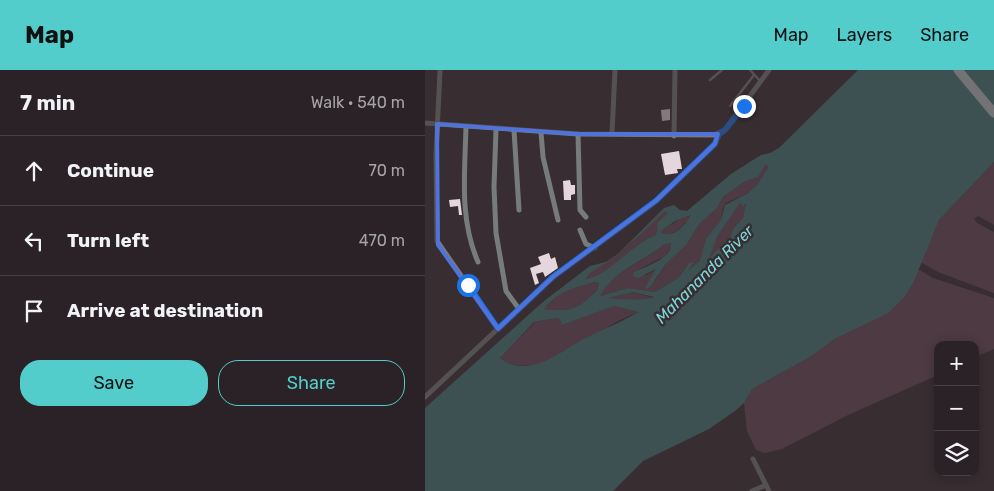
<!DOCTYPE html>
<meta charset="utf-8">
<style>
:root{--surface:#2a2226;--page:#322a2e;--text:#f1f3f6;--muted:#a5a4a7;--line:#463f43;--accent:#53cdcb}
body{margin:0;font-family:Rubik,sans-serif;background:var(--page);color:var(--text)}
.controls{position:absolute;right:15px;bottom:15px;display:grid;overflow:hidden;border-radius:10px;box-shadow:0 2px 12px #0003}
.controls button{width:45px;height:45px;display:grid;place-items:center;padding:0;border:0;border-bottom:1px solid var(--line);background:var(--surface);color:var(--text);font:25px sans-serif}
.stop{position:absolute;width:15px;height:15px;margin:-11px;border:4px solid #1a73e8;border-radius:50%;background:#fff}
.stop.end{background:#1a73e8;border-color:#fff;box-shadow:0 1px 5px #0008}
.list{margin:0;padding:0;list-style:none}
h2{display:flex;justify-content:space-between;align-items:center;height:65px;margin:0;padding:0 20px;font-size:21px}
h2 small{font-size:16px;font-weight:400;color:var(--muted)}
.list li{display:grid;grid-template-columns:32px 1fr auto;gap:15px;align-items:center;box-sizing:border-box;height:70px;padding:0 20px;border-top:1px solid var(--line)}
.list b{display:block;font-size:19px;white-space:nowrap}
.list em{font-size:16px;font-style:normal;color:var(--muted)}
.actions{display:flex;gap:10px;padding:15px 20px}
.actions a{flex:1;padding:11px 0;border:1px solid var(--accent);border-radius:20px;text-align:center;font-size:18px;color:var(--accent)}
.actions .main{background:var(--accent);color:#111}
.icon{flex:none;width:28px;height:28px;fill:none;stroke:currentColor;stroke-width:2;stroke-linecap:round;stroke-linejoin:round}
.map{position:relative;flex:none;width:569px;height:421px;overflow:hidden}
header{display:flex;align-items:center;gap:30px;box-sizing:border-box;height:70px;padding:0 25px;background:var(--accent);color:#111}
header strong{font-size:24px}
nav{display:flex;gap:28px;margin-inline-start:auto;font-size:18px}
main{display:flex}
aside{flex:1;background:var(--surface)}
.map>svg:first-child{display:block}
.green{fill:#664b57}
.water{fill:#467d7b;fill-rule:evenodd}
.building{fill:#e4d6dc}
.lines{fill:none;stroke-linecap:round;stroke-linejoin:round}
.lane{stroke:#767c7c;stroke-width:2.5}
.street{stroke:#767c7c;stroke-width:5}
.primary{stroke:#bac8c7;stroke-width:9}
.route{stroke:#1a73e8;stroke-width:6}
.marked{fill:none;stroke:#5073db;stroke-width:4;stroke-linejoin:round}
.labels{text-anchor:middle;stroke-width:5;stroke-linejoin:round;paint-order:stroke}
.water-label{font-size:16px;font-style:italic;fill:#7bd8d6;stroke:#382d32}
</style>
<header>
<strong>Map</strong>
<nav><a>Map</a><a>Layers</a><a>Share</a></nav>
</header>
<main>
<aside>
<h2>7 min<small>Walk · 540 m</small></h2>
<ul class="list">
<li><svg class="icon" aria-label="ahead" viewBox="0 0 24 24"><path d="M12 20V5M6 11l6-6 6 6"/></svg><div><b>Continue</b></div><em>70 m</em></li>
<li><svg class="icon" aria-label="left" viewBox="0 0 24 24"><path d="M17 20v-9H6M10 6l-5 5 5 5"/></svg><div><b>Turn left</b></div><em>470 m</em></li>
<li><svg class="icon" aria-label="arrive" viewBox="0 0 24 24"><path d="M6 21V4h12l-3 4 3 4H6"/></svg><div><b>Arrive at destination</b></div></li>
</ul>
<div class="actions"><a class="main">Save</a><a>Share</a></div>
</aside>
<div class="map">
<svg width="569" height="421" viewBox="0 0 569 421">
<rect width="100%" height="100%" fill="#382d32"/>
<g class="green">
<path d="M569 92V155L553 146 549 149 552 153 569 162V223L513 202 496 192 514 150Z"/>
<path d="M341 94 343 98 332 115 323 123 301 133 298 138 296 150 286 163 275 192 262 201 263 199 268 195H262L253 208 230 222 203 218 174 226C189 202 216 193 238 175L246 173 247 176 240 186 209 202 221 205 232 199 229 212 240 195 262 174 274 154 292 138 298 127 319 112 333 107Z"/>
<path d="M320 131C323 155 299 175 283 189L293 165 315 133 318 137Z"/>
<path d="M240 141 242 144 233 152 231 165C206 174 184 207 160 209 164 198 184 192 194 184 211 171 222 153 240 141Z"/>
<path d="M267 145C258 155 250 169 235 162L253 150Z"/>
<path d="M493 199 508 208 569 228V279L550 287V275H513V305L423 345 357 379 340 383 331 380 322 361 319 333 327 319 385 287 489 211Z"/>
<path d="M170 212 174 213C173 220 171 222 166 226 149 242 141 241 118 239 136 220 146 219 170 212Z"/>
<path d="M208 222 229 228C223 231 191 229 184 228Z"/>
<path d="M189 236 213 242C205 246 196 249 188 254 159 272 109 313 75 288L110 252 132 248 136 249 135 252 140 254Z"/>
</g>
<path class="water" d="M433 0H569V92L514 150 489 211 480 226 463 243 411 268 385 287 327 319 319 333 310 341 284 359 218 391 188 421H0V338L119 231 165 196 181 192 193 184 239 138 249 135 255 140 262 141 306 104 336 85 345 83 354 78ZM341 94 343 98 332 115 323 123 300 135 296 150 281 169 275 191 262 201 269 193H264L253 208 230 222 203 218 175 226C189 201 217 192 238 175L246 173C248 188 220 197 209 202L208 206 213 208 231 199 220 218 222 219 225 217 240 195 262 174 274 154 292 138 298 127 319 112 333 107ZM315 133 318 137 321 133 318 148 309 158 305 168 284 188 293 165ZM240 141 242 144 233 152 231 165C206 174 183 207 160 209L165 203 193 185ZM266 145C259 156 250 169 235 162L250 151ZM170 212 174 213C173 220 171 222 166 226 149 242 141 241 119 239 133 221 149 218 170 212ZM208 222 229 227C223 231 192 229 184 228ZM189 236 213 242C196 253 175 260 157 270 132 284 104 309 75 288L109 252 132 248 135 249 136 254H140Z"/>
<g class="building">
<path d="M245 39V50L237 51 236 40Z"/>
<path d="M254 81 257 99H252L253 103 240 105 236 84Z"/>
<path d="M145 110 146 115H150V124L146 125V130H139L138 111Z"/>
<path d="M35 129 37 145H34L33 136 25 137 24 130Z"/>
<path d="M124 183 126 189 130 187 133 198 120 207 118 202 111 204 114 213 110 215 105 198 116 194 113 187Z"/>
</g>
<g class="lines">
<g class="lane">
<path d="M325 0 336 12"/>
<path d="M285 10 297 0"/>
<path d="M305 36 329 5"/>
</g>
<g class="street">
<path d="M15 1 11 84 12 171 73 259"/>
<path d="M0 53 153 64 289 65 300 60 344 0"/>
<path d="M41 56C40 103 34 148 53 192"/>
<path d="M71 59 69 117 71 163 81 221 94 239"/>
<path d="M89 60 94 140"/>
<path d="M116 62 118 87 133 150"/>
<path d="M153 64 155 140 161 147"/>
<path d="M187 64 190 0"/>
<path d="M249 66 250 0"/>
<path d="M155 160 161 174 170 178"/>
<path d="M0 327 128 207 231 131 290 74 293 64"/>
<path d="M328 389 344 421"/>
<path d="M327 421 341 415"/>
</g>
<path class="primary" d="M533 0 569 43"/>
</g>
<g class="lines">
<path class="route" d="M43 215 73 259 128 207 231 131 290 74 294 64 300 60 319 36"/>
</g>
<path d="M0 0H569V421H0ZM12 54 153 64H293L290 74 231 131 128 207 73 259 13 175Z" fill="#382d32" fill-opacity=".55" fill-rule="evenodd"/>
<path class="marked" d="M12 54 153 64H293L290 74 231 131 128 207 73 259 13 175Z"/>
<g class="labels">
<g class="water-label">
<text transform="translate(279 204) rotate(-45)" y="6">Mahananda River</text>
</g>
</g>
</svg>
<div class="controls">
<button>+</button>
<button>−</button>
<button><svg class="icon" aria-label="layers" viewBox="0 0 24 24"><path d="M12 4l9 5-9 5-9-5zM3 14l9 5 9-5"/></svg></button>
</div>
<div class="stop" style="left:43px;top:215px"></div>
<div class="stop end" style="left:319px;top:36px"></div>
</div>
</main>
